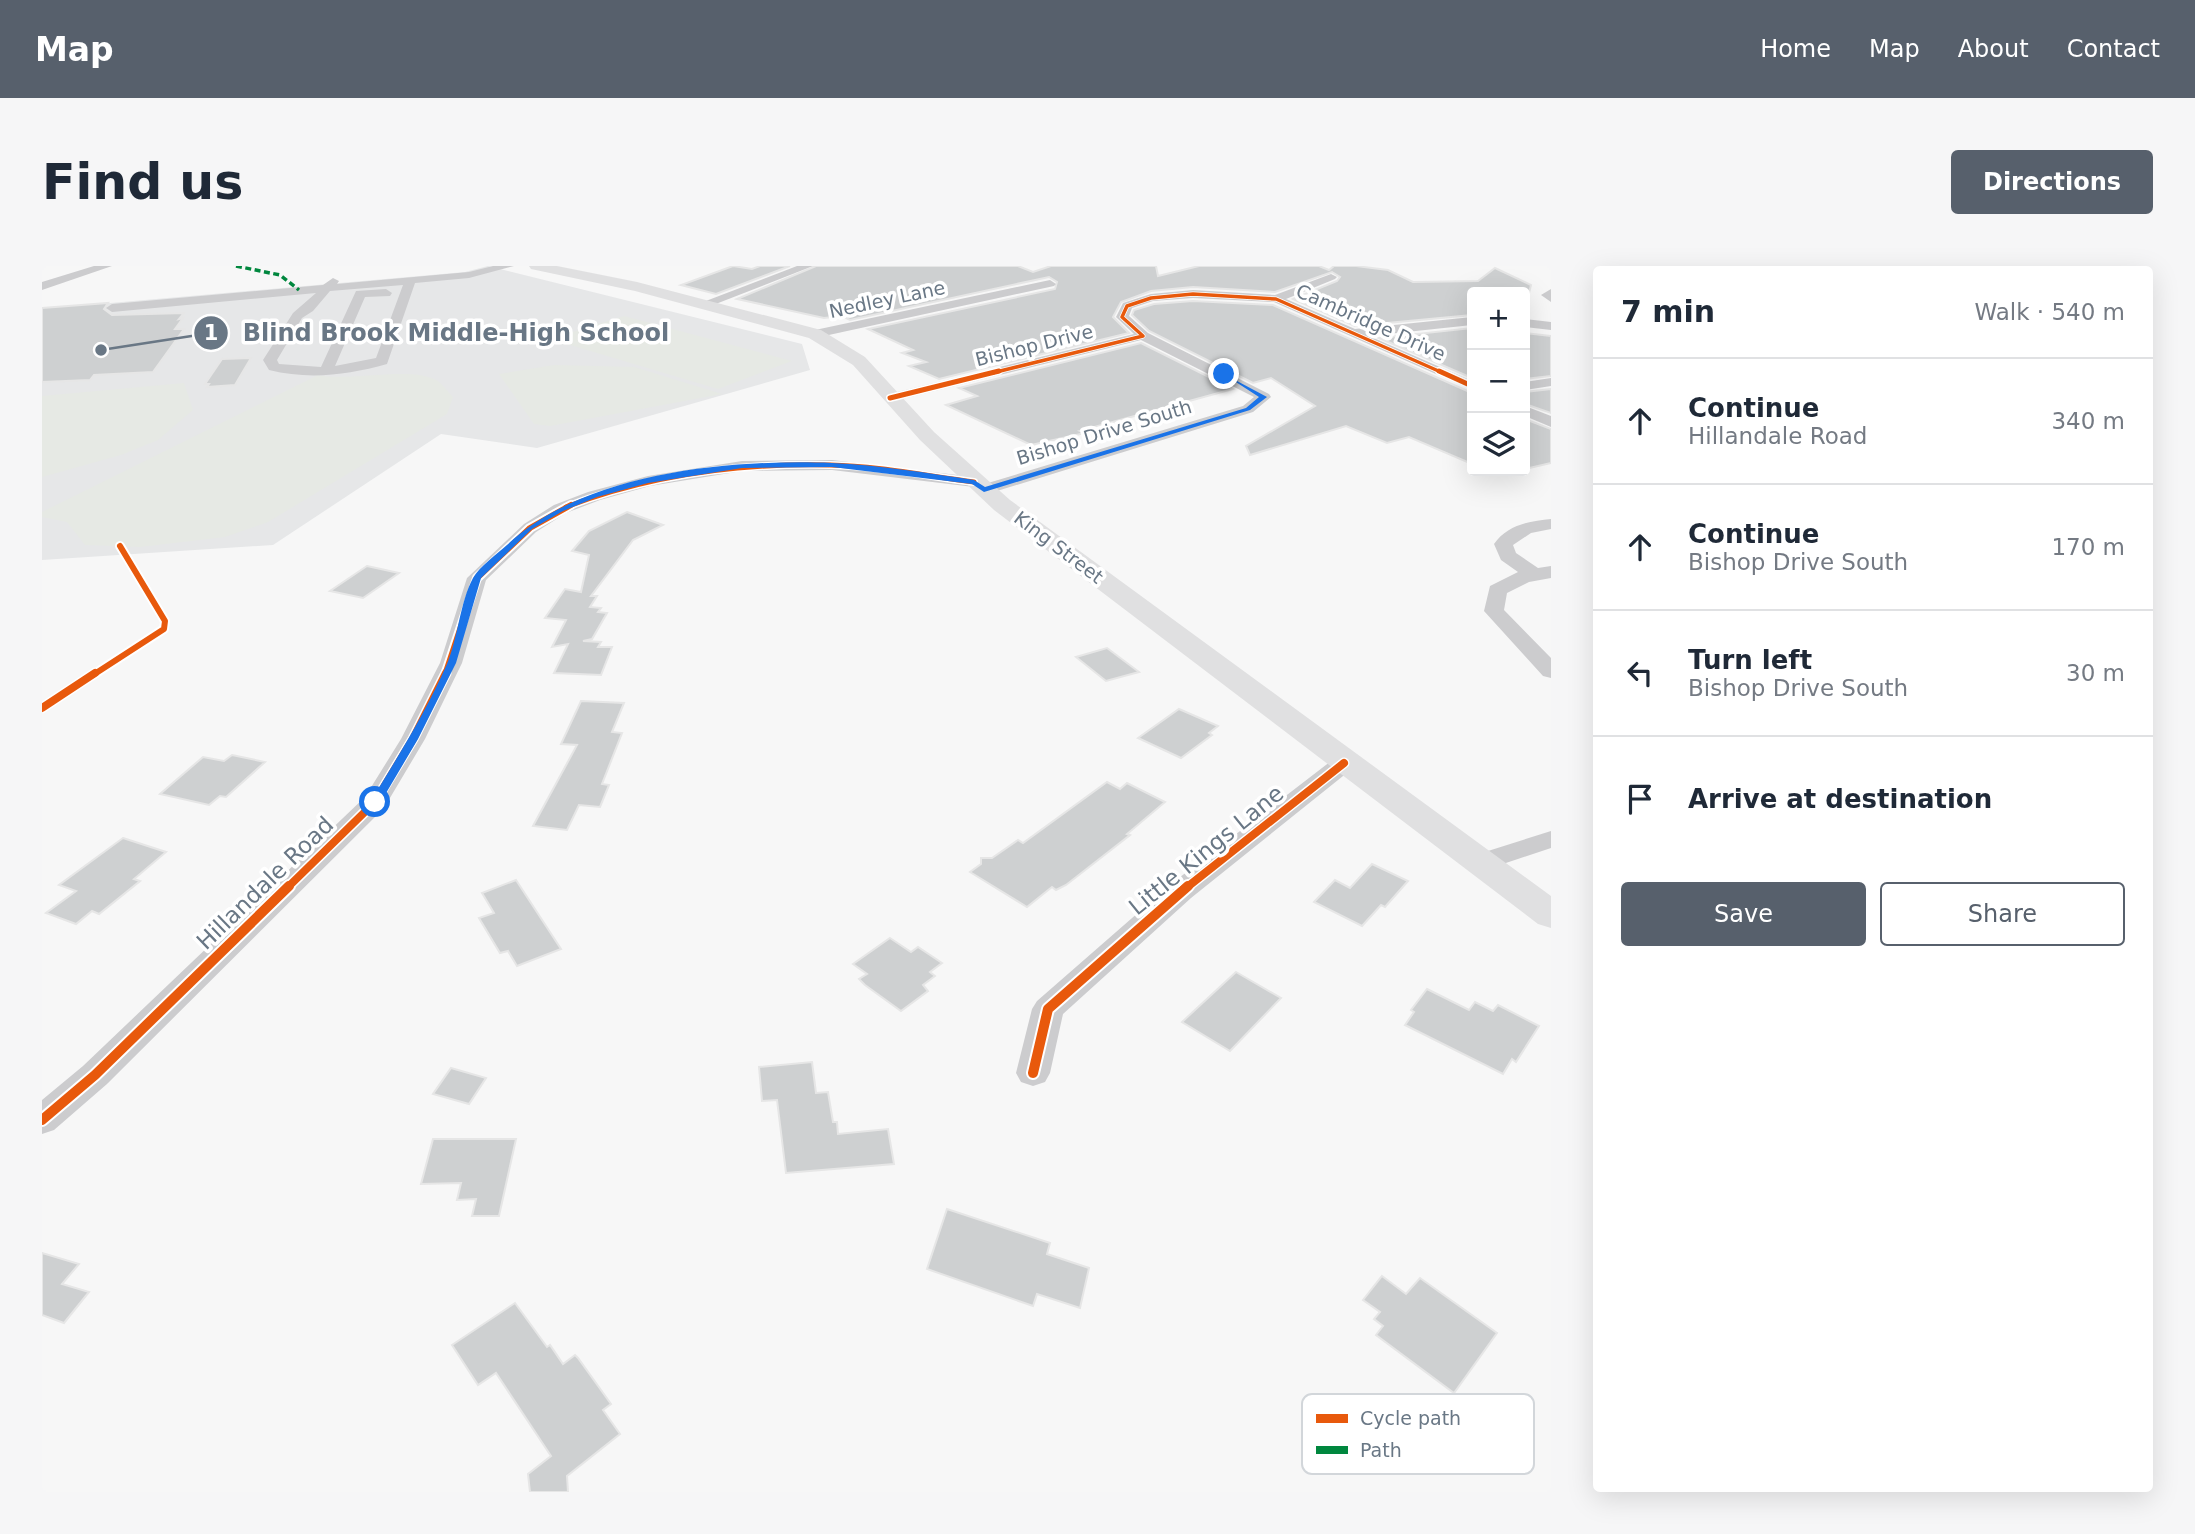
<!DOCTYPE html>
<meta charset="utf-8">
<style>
:root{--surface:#fff;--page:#f6f6f7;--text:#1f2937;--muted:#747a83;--line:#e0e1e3;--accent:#57606c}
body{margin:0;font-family:"DejaVu Sans",sans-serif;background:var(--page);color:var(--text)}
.controls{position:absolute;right:21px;top:21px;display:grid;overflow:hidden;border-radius:7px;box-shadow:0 7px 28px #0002}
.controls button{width:63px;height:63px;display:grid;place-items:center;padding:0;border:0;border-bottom:2px solid var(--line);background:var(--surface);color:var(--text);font:35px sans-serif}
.stop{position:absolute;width:21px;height:21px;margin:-16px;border:5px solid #1a73e8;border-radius:50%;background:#fff}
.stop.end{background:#1a73e8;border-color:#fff;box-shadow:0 2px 7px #0008}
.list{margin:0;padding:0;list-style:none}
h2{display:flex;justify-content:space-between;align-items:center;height:91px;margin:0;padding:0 28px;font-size:30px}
h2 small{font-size:23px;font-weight:400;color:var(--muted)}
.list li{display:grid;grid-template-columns:46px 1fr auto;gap:21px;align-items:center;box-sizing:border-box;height:126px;padding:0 28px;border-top:2px solid var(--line)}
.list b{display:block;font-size:26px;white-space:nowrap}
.list p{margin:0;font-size:23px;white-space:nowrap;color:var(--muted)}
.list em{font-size:23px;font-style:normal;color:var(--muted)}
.actions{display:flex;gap:14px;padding:21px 28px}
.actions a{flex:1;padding:16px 0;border:2px solid var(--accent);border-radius:7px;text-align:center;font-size:24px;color:var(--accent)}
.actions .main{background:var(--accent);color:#fff}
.icon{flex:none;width:38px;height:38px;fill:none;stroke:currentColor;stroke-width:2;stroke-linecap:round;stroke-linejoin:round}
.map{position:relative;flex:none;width:1509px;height:1226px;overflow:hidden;border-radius:7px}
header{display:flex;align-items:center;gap:42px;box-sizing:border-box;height:98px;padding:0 35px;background:var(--accent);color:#fff}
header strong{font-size:33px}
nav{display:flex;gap:38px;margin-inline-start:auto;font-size:24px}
.intro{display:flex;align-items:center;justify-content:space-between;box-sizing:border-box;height:168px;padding:0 42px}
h1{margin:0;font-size:49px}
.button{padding:18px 32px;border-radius:7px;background:var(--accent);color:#fff;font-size:24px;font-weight:700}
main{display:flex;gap:42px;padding:0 42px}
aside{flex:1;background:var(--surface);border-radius:7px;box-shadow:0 7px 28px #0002}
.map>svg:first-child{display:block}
.built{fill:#e6e7e8}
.green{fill:#e6e9e4}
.building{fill:#ced0d1;stroke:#e6e6e6;stroke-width:2}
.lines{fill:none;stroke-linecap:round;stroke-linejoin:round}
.minor{fill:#ccccce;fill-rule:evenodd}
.major{fill:#e0e0e1;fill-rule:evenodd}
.quiet{stroke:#00873e;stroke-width:3.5;stroke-dasharray:6 3.5;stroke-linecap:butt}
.cycleway-far4-casing{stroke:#fff;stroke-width:5}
.cycleway-far3-casing{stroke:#fff;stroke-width:8}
.cycleway-far2-casing{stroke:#fff;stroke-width:10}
.cycleway-far1-casing{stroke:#fff;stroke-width:11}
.cycleway-casing{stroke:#fff;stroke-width:14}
.cycleway-far4{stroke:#e8590c;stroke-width:3.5}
.cycleway-far3{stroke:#e8590c;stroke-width:5}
.cycleway-far2{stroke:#e8590c;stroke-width:6}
.cycleway-far1{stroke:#e8590c;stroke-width:8}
.cycleway{stroke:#e8590c;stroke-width:10}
.route{fill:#1a73e8}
.labels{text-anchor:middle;stroke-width:7;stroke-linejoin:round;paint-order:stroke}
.far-street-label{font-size:19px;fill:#697785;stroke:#fff}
.street-label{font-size:23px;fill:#697785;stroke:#fff}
.key{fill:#fff;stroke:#d2d6da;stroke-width:2}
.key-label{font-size:19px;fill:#697785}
.leader{fill:none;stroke:#697785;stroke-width:2.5}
.callout-dot{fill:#697785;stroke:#fff;stroke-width:2.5}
.mark-label{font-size:21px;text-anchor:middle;font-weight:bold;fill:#fff}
.callout-label{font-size:24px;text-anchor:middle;font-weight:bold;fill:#697785;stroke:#fff;stroke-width:7;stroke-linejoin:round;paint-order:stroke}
</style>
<header>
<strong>Map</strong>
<nav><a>Home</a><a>Map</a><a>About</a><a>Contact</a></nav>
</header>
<div class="intro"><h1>Find us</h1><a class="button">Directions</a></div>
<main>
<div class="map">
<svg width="1509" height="1226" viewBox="0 0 1509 1226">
<rect width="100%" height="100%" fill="#f7f7f7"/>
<path class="built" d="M446 0 760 78 768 104 495 182 399 168 231 279 0 294V43L423 6Z"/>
<g class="green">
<path d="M582 50 750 95 676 123 508 73Z"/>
<path d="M512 99 592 101 680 128 508 160 492 158 457 108Z"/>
<path d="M276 109C306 116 371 99 396 115 401 119 406 126 411 131L405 148 226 256 183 271 98 281 43 279 25 256 0 251V246Z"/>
<path d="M142 117 151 144 116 174 79 189 0 211V130Z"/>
</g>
<g class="building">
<path d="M691 0 710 3 718 0H748L674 28 639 19Z"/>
<path d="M774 0H976L991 6 1009 0H1114L1116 10 1157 0H1277L1287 4 1292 0H1314L1346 4 1371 16 1436 15 1453 2 1489 19 1483 43V26H1430V49L1313 60 1251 33 1295 15 1298 11 1290 6 1233 26 1151 21 1109 25 1079 36 1071 51 1087 67 897 113 867 100 884 96 860 87 871 84 826 63 1013 23 1015 16 1007 11 808 54 800 50 782 52 695 33Z"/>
<path d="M1151 35 1231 39 1430 127V198L1367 171 1345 177 1304 160 1208 189 1204 180 1273 140 1229 112 1211 117 1107 65 1090 49 1092 44 1112 38Z"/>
<path d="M66 37 62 43 70 49 142 47 137 53 141 52 133 63H142L111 106 52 109 48 114 0 116V42Z"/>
<path d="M1430 62V112L1337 72Z"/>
<path d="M1483 67 1509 70V110L1483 113Z"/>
<path d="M1099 77 1191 123 1038 165 1043 167 989 179 904 139 935 130 917 122Z"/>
<path d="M209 92 193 119 165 121 167 118H163L180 93Z"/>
<path d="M1509 123V147L1483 138V126Z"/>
<path d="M1483 153 1509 163V197L1483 203Z"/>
<path d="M585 246 621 259 591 274 549 330H555L548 341 559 342 556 346 565 347 550 373 541 375 559 376 556 381H570L559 409 512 407 526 378 510 381 524 354 503 352 523 323 539 326 547 289 530 285 547 265Z"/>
<path d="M325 300 357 307 321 332 288 325Z"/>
<path d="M1065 382 1097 406 1064 415 1034 391Z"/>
<path d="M539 435 582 437 570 466 580 467 560 518 567 519 558 541 537 539 525 564 491 560 535 479 519 478Z"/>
<path d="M1137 443 1176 460 1167 467 1170 469 1139 492 1096 472Z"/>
<path d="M190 489 223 496 184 531 178 530 167 539 118 528 161 491 182 495Z"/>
<path d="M1065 516 1078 523 1085 517 1123 536 1085 568 1088 569 1024 619 1014 624 1010 621 985 641 928 606 939 598V592H950L976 574 981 577Z"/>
<path d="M81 572 124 586 92 613 98 615 57 648 50 645 34 658 4 647 34 625 17 619Z"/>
<path d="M1330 598 1366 615 1343 641 1339 639 1320 660 1272 636 1293 614 1308 622Z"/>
<path d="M474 614 519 683 475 700 466 685 458 687 437 652 452 647 440 627Z"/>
<path d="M848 672 869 686 876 681 900 697 888 706 893 710 881 719 886 725 859 745 823 719 817 713 825 708 811 698Z"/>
<path d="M1194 706 1239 732 1188 785 1140 756Z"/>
<path d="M1385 723 1427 744 1433 736 1451 745 1456 739 1497 760 1474 796 1470 793 1461 808 1363 759 1372 746 1369 744Z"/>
<path d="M770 796 774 827 786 826 791 856H795L796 868 846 863 852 898 744 907 735 834 720 835 717 801Z"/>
<path d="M409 802 444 812 427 838 391 828Z"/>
<path d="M391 873H474L457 950H430L434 933 415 934 419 917 379 918Z"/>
<path d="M905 943 1008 977 1005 988 1047 1002 1038 1042 995 1028 991 1040 885 1003Z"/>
<path d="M0 987 37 998 20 1018 47 1026 22 1057 0 1049Z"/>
<path d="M1340 1010 1364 1028 1378 1012 1455 1067 1412 1127 1334 1069 1341 1060 1332 1053 1338 1046 1321 1034Z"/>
<path d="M473 1037 505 1081 508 1079 521 1098 533 1089 536 1092 569 1138 561 1144 578 1168 525 1210 526 1226H488L486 1208 509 1190 454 1107 436 1119 410 1079Z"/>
</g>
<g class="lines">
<g class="minor">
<path d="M52 0H70L0 24V16Z"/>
<path d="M451 0H472L427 12 373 17 345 98C306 109 267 114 227 104L221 94 251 47 274 27 70 46 64 42 70 38 281 19 291 12 297 15 295 18 427 6ZM361 19 334 92 293 100 323 31 348 30 350 27 344 23 314 25 279 101 237 98 235 94 260 52 271 45 288 25Z"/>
<path d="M755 0H771L666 41 656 38Z"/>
<path d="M1289 8 1295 11 1293 13 1244 33 1313 63 1430 51V59L1327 70 1430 115V124L1232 36 1151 32 1111 35 1090 42 1087 50 1106 67 1227 128 1229 131 1211 146 942 229 936 228 933 224 936 220 1201 140 1212 131 1099 74 848 136 841 132 843 129 1092 68 1074 51 1081 37 1109 28 1151 24 1233 29Z"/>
<path d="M1008 14 1014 18 1012 20 773 72 766 68 773 64Z"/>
<path d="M1509 23V36L1499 29Z"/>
<path d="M1483 53 1509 56V64L1483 61Z"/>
<path d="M1509 112V120L1483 124V116Z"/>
<path d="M1483 140 1509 150V161L1483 150Z"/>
<path d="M790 194 932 211 941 216 932 221 790 204 700 205 608 220 558 234 524 247 494 266 444 314 420 397 383 473 342 542 65 818 12 864 0 868V834L41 800 323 531 359 473 398 397 425 312 482 258 512 239 546 226 606 210 700 195Z"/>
<path d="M1509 253V263L1489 267 1471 279 1474 287 1496 302 1509 300V312L1487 316 1465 327 1462 344 1509 392V412L1501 410 1442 345 1448 320 1476 306 1459 294 1452 278C1465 259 1487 255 1509 253Z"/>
<path d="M1302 490 1311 492 1314 497 1311 502 1149 632 1021 748 1008 807 1003 816 991 820 979 816 974 807 990 743 995 735 1129 618 1293 492Z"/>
<path d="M1509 565V582L1437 606 1427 603 1423 597 1427 591Z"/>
</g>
<path class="major" d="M487 0H515L595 16 779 64 823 91 892 166 968 234 1509 630V662L1496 658 952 244 878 174 811 99 767 72 593 25 489 3Z"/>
<path class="quiet" d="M194 0 238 9 257 24"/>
<defs>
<path id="cycleway-far4" d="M950 107 1101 70 1080 51 1085 40 1109 32 1151 28 1234 33 1401 107"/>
<g id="cycleway-far3">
<path d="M1397 105 1430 120"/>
<path d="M848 132 957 105"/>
<path d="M524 241C608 209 698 197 788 199 836 200 885 210 932 216"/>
</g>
<g id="cycleway-far2">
<path d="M51 409 122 363 123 355 78 280"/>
<path d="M403 409 435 312 488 262 529 239"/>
</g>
<g id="cycleway-far1">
<path d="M0 442 53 407"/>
<path d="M245 622 333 536 371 473 404 407"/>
<path d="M1144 622 1302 497"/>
</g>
<g id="cycleway">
<path d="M991 807 1006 743 1146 620"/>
<path d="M0 854 53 809 247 620"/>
</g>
</defs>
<use href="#cycleway-far4" class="cycleway-far4-casing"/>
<use href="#cycleway-far3" class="cycleway-far3-casing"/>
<use href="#cycleway-far2" class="cycleway-far2-casing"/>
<use href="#cycleway-far1" class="cycleway-far1-casing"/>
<use href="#cycleway" class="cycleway-casing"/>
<use href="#cycleway-far4" class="cycleway-far4"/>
<use href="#cycleway-far3" class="cycleway-far3"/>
<use href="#cycleway-far2" class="cycleway-far2"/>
<use href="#cycleway-far1" class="cycleway-far1"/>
<use href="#cycleway" class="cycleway"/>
</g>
<path class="route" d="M1180 107 1225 131 1208 144 942 226 930 218 790 201 700 202 606 217 555 231 521 245 490 263 439 312 414 397 376 473 337 539 328 536C355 492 384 446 405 398 416 372 418 336 431 312 438 300 455 288 465 279 542 206 689 193 790 197 838 199 885 207 932 214L943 221 1204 142 1217 131Z"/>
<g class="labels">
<g class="far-street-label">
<text transform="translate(845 33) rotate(-12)" y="7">Nedley Lane</text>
<text transform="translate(1329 56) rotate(24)" y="7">Cambridge Drive</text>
<text transform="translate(992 79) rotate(-14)" y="7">Bishop Drive</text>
<text transform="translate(1062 166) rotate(-17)" y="7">Bishop Drive South</text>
<text transform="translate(1017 281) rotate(37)" y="7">King Street</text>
</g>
<g class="street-label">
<text transform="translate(1164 584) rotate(-39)" y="8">Little Kings Lane</text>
<text transform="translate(223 617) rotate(-44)" y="8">Hillandale Road</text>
</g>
</g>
<rect x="1260" y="1128" width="232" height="80" rx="10" class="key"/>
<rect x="1274" y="1148" width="32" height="9" fill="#e8590c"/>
<rect x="1274" y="1180" width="32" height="8" fill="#00873e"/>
<g class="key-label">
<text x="1318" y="1159">Cycle path</text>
<text x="1318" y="1191">Path</text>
</g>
<path class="leader" d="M59 84L169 67"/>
<g class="callout-dot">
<circle cx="59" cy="84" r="7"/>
<circle cx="169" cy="67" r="18"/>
</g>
<g class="mark-label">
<text x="169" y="74">1</text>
</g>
<g class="callout-label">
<text x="414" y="75">Blind Brook Middle-High School</text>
</g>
</svg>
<div class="controls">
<button>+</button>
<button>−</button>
<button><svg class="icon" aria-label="layers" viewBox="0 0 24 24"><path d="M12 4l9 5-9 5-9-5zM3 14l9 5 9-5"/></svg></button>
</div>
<div class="stop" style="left:333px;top:536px"></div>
<div class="stop end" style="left:1182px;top:108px"></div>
</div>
<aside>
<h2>7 min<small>Walk · 540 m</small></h2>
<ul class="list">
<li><svg class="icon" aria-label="ahead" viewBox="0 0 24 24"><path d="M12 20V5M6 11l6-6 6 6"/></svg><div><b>Continue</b><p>Hillandale Road</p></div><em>340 m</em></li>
<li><svg class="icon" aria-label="ahead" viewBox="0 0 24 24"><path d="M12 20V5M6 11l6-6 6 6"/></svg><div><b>Continue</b><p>Bishop Drive South</p></div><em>170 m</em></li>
<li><svg class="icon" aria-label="left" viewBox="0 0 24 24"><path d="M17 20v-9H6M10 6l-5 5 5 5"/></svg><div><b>Turn left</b><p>Bishop Drive South</p></div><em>30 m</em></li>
<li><svg class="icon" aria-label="arrive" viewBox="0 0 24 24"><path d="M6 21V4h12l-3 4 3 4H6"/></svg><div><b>Arrive at destination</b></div></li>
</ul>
<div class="actions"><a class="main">Save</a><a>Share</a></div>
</aside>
</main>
